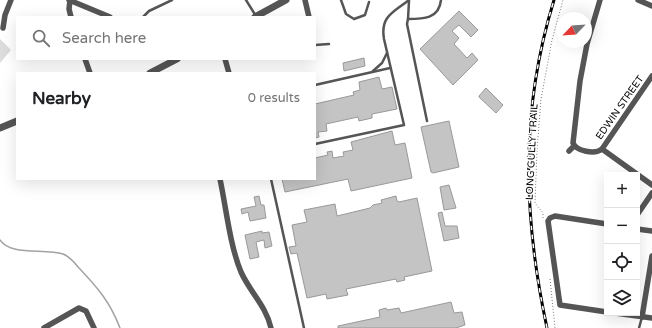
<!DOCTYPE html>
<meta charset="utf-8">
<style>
:root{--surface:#fff;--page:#f6f6f6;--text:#202124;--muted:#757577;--line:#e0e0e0}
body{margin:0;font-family:"Varela Round",sans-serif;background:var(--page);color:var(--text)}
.controls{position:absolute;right:12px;bottom:12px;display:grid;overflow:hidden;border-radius:0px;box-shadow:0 4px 16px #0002}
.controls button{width:36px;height:36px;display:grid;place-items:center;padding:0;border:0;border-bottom:1px solid var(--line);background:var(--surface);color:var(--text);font:20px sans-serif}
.compass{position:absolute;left:556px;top:12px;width:36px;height:36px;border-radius:50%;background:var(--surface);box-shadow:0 4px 16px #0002;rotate:245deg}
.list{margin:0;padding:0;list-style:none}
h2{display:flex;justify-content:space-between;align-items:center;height:52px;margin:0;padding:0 16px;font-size:17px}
h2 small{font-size:13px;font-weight:400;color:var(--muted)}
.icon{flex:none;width:22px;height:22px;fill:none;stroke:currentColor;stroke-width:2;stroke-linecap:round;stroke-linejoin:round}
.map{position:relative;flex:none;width:652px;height:328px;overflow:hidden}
.search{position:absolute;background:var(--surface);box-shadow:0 4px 16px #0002;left:16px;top:16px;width:300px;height:44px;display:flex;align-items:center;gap:10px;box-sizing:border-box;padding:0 14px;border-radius:0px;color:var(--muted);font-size:15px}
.panel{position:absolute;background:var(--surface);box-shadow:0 4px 16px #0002;left:16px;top:72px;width:300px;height:108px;border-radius:0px}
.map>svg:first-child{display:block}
.green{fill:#dcdcdc}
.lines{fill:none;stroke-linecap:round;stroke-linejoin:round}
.stream{stroke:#a3a3a3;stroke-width:1.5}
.building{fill:#c4c4c4;stroke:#999}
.path{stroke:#777;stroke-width:1;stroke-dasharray:1 2;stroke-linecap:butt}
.service{stroke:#555;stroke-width:2.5}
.minor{stroke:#555;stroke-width:5.5}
.tertiary{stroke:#555;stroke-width:7}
.rail-casing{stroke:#000;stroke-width:3}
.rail{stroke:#fff;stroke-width:1.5;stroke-dasharray:4.5;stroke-linecap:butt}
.labels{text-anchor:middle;stroke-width:3;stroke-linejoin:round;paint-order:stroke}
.street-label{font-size:10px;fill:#000;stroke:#fff}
</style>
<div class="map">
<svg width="652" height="328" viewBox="0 0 652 328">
<rect width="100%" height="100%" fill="#fff"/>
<path class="green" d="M0 39 11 50 0 63Z"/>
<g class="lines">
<path class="stream" d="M0 240C10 256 45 248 63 254 69 256 75 263 79 268 98 288 110 302 120 328"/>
</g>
<g class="building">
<path d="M459 11 478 30 471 37 459 25 452 31 459 38 454 44 467 58 472 53 478 60 453 85 420 49Z"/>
<path d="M364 58 365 66 344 71 343 63Z"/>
<path d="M379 77 382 89 392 87 397 109 372 114V118L359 121 358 117 326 124 327 131 318 132 319 137 315 138V104L354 95 353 92 360 90 359 82Z"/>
<path d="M486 88 503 105 496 113 479 97V96Z"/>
<path d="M449 121 459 167 433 173 431 172 421 127Z"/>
<path d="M392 131 395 145 405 143 412 178 351 191 348 179 285 192 282 179H315V158L328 155 327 152 332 151 333 158 344 156 343 152 353 150 351 142Z"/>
<path d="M449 185 456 208 444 210 440 187Z"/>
<path d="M259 196 261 205H264L266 218 250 221 248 212 242 214 241 209 256 206 254 197Z"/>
<path d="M396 196 397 201 399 202 417 198 432 271 404 277 405 280 397 282 396 279 346 289 348 295 327 299 326 294 307 298 297 253 291 254 289 247 296 246 292 225 307 222 304 210 335 204 337 216 370 208 373 205 382 203 381 200Z"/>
<path d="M442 212 445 226H457L459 238 444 241 438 213Z"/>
<path d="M262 231V233L269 232 272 246 265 248 264 240 256 242 259 257 250 259 245 235Z"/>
<path d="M451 302 454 313 462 312 465 325 456 328H338V326L380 317 379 310 386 308 387 310 399 308 401 313Z"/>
</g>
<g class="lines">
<g class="path">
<path d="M543 218V213L535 203 537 149 541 99 552 40 563 0"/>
<path d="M550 279 555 328"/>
</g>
<g class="service">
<path d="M246 0 256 16"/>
<path d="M341 0 346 14 354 19 365 15 369 2"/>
<path d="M143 17 149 11 172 0"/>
<path d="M408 19 409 1"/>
<path d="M315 45 329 44"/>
<path d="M373 71 382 63 387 53"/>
<path d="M315 85 390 68"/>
<path d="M427 121 407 24 408 19C423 19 439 19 441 0"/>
<path d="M315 144 404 125 384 39C380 16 394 12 409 0"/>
<path d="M271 179 304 328"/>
<path d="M639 328 642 317"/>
</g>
<g class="minor">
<path d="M69 0 110 17"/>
<path d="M70 0 69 9 71 17"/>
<path d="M305 0 309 17"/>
<path d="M600 0 587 44 580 81 573 143C576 151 595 155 602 149L652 185"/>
<path d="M638 0 652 6"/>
<path d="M3 28 5 15 11 0"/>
<path d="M85 59 90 73"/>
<path d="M225 59 229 73"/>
<path d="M602 149 652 76"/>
<path d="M569 151 574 146"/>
<path d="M220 179C226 207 230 246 241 272 250 292 266 306 271 328"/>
<path d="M637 215 652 193"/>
<path d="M607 224 555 216 550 218 548 221 560 305 607 312"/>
<path d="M637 229 652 231"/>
<path d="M615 313 652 318"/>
<path d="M642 317 652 256"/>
<path d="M44 328 79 308 86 311 94 328"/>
</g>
<g class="tertiary">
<path d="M255 17 286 0"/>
<path d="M150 73 177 59"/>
<path d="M0 128 17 121"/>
</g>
<defs>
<path id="rail" d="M547 328C523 216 520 110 554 0"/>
</defs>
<use href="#rail" class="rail-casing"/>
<use href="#rail" class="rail"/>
</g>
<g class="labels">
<g class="street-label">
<text transform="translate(619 107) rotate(-55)" y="4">EDWIN STREET</text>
<text transform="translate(531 152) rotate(-87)" y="4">LONG GULLY TRAIL</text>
</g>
</g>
</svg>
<div class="controls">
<button>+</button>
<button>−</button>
<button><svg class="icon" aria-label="locate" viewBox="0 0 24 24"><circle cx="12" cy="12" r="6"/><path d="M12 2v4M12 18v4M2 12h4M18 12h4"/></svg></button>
<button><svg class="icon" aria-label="layers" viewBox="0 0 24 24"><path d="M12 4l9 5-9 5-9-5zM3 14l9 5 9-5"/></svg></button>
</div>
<svg class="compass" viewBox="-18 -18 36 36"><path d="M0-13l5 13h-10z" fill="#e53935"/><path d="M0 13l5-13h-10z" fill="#757577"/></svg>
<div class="search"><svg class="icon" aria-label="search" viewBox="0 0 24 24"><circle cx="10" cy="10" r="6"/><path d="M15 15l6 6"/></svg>Search here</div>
<section class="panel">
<h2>Nearby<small>0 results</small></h2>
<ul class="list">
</ul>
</section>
</div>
